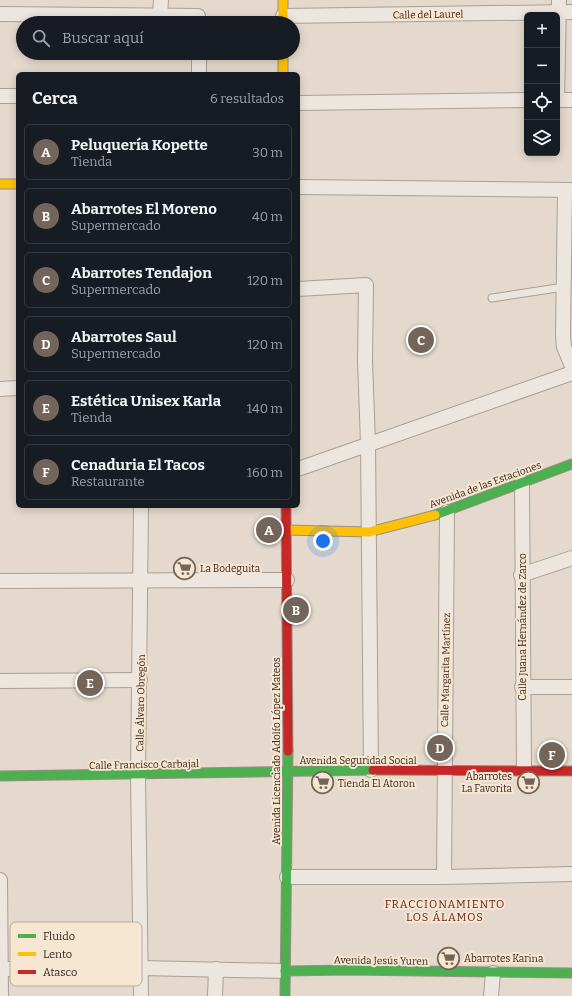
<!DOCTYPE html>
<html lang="es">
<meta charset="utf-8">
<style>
:root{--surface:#171b24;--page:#242831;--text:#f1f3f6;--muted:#9ea1a6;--line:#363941;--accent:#74655a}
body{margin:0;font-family:Bitter,serif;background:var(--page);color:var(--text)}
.controls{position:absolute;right:12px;top:12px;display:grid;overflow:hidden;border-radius:6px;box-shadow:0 2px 10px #0003}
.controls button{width:36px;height:36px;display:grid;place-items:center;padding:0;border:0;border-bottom:1px solid var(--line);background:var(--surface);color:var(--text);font:20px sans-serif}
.you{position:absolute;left:323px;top:541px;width:14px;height:14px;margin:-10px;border:3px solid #fff;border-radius:50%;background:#1a73e8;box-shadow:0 0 0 6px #1a73e833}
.badge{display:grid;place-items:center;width:26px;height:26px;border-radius:50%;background:var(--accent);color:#fff;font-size:13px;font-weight:700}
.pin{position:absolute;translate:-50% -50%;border:2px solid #fff;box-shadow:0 1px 4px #0006}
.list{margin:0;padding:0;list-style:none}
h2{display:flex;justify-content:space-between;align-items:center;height:52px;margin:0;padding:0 16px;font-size:17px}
h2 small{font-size:13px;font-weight:400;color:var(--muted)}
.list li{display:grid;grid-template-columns:26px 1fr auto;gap:12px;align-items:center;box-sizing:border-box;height:56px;margin:0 8px 8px;padding:0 8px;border:1px solid var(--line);border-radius:6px}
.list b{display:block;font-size:15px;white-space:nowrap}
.list p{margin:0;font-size:13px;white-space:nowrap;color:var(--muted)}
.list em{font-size:13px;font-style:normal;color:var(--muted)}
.icon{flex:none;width:22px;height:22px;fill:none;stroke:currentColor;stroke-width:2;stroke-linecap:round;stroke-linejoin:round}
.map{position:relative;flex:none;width:572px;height:996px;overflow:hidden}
.search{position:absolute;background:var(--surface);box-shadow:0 2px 10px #0003;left:16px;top:16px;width:284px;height:44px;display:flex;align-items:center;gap:10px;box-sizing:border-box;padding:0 14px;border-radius:22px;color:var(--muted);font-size:15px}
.panel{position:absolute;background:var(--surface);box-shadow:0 2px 10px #0003;left:16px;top:72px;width:284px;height:436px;border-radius:6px}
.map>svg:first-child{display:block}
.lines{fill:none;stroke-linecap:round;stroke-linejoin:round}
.lane-casing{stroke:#a99f95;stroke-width:9}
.street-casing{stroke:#a99f95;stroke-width:16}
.fast-casing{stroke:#998e85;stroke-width:11}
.slow-casing{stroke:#998e85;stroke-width:11}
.jam-casing{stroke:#998e85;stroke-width:11}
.lane{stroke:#ece6de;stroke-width:7}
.street{stroke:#ece6de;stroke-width:14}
.fast{stroke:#4caf50;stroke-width:9}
.slow{stroke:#ffc107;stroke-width:9}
.jam{stroke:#c62828;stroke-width:9}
.labels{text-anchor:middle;stroke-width:4;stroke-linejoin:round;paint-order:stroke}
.street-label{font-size:10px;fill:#38261d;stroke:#f6e6d2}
.poi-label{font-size:10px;fill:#38261d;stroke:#f6e6d2;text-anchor:start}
.neighbourhood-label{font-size:11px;letter-spacing:1px;fill:#65211c;stroke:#f6e6d2}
.key{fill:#f6e6d2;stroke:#bdac9c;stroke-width:1}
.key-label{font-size:11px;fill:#38261d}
</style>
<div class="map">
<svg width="572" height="996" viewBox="0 0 572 996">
<rect width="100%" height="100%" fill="#e4d9cc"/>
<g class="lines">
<defs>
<path id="lane" d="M492 298 564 287"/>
<g id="street">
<path d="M0 14 198 16V23"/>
<path d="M160 15 161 0"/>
<path d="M283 16 572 12"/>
<path d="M199 53V74"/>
<path d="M0 96H18"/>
<path d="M557 100 559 0"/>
<path d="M557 100H572"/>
<path d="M298 103 527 100"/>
<path d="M298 187 572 190"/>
<path d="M565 190 563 335 564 347 572 366"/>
<path d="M298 289 366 285 365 361 368 443 371 770"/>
<path d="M0 389 18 388"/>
<path d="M301 468 572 373"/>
<path d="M522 482 524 771"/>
<path d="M521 575 572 558"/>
<path d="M0 581 287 580"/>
<path d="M0 681 140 680"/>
<path d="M522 687H572"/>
<path d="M287 877H444L572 874"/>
<path d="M444 877 447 512"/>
<path d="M0 880 1 996"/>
<path d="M0 969 140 968 285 971"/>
<path d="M141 996 138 775 141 506"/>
<path d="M215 996 216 969"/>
<path d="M491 996 493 973"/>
</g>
<g id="fast">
<path d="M435 515 572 464"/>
<path d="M0 776 373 770"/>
<path d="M285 971 349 970 572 973"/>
<path d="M285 996 288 751"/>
</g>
<g id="slow">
<path d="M283 0V23"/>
<path d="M283 53V74"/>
<path d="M0 184H18"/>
<path d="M285 530 369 532 435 515"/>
</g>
<g id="jam">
<path d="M286 506 288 751"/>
<path d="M373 770 572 771"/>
</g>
</defs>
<use href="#lane" class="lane-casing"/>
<use href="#street" class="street-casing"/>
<use href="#fast" class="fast-casing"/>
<use href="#slow" class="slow-casing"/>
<use href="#jam" class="jam-casing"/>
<use href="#lane" class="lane"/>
<use href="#street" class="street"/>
<use href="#fast" class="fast"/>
<use href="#slow" class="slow"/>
<use href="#jam" class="jam"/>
</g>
<defs>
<symbol id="supermarket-ring" viewBox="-11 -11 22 22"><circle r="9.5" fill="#f6e6d2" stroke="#74655a" stroke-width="1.5"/><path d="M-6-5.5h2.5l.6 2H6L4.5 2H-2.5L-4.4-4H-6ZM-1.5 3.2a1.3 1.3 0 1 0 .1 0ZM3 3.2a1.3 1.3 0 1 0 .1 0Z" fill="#74655a"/></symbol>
</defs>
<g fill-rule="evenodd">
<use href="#supermarket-ring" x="172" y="556" width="25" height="25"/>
<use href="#supermarket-ring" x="516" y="770" width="25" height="25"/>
<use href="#supermarket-ring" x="310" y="770" width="25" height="25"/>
<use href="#supermarket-ring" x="436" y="946" width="25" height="25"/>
</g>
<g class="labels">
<g class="street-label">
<text transform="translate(428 14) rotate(-1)" y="4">Calle del Laurel</text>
<text transform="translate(485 484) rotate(-20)" y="4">Avenida de las Estaciones</text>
<text transform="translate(522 627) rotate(-90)" y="4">Calle Juana Hernández de Zarco</text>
<text transform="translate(445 670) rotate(-89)" y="4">Calle Margarita Martínez</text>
<text transform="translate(140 703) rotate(-89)" y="4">Calle Álvaro Obregón</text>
<text transform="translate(276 751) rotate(-90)" y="4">Avenida Licenciado Adolfo López Mateos</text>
<text x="358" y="764">Avenida Seguridad Social</text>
<text transform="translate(144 764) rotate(-1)" y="4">Calle Francisco Carbajal</text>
<text transform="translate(381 960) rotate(1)" y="4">Avenida Jesús Yuren</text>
</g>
<g class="poi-label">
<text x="200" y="572">La Bodeguita</text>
<text x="512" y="780" text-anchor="end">Abarrotes<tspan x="512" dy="12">La Favorita</tspan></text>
<text x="338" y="787">Tienda El Atoron</text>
<text x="464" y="962">Abarrotes Karina</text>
</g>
<g class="neighbourhood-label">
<text x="445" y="908">FRACCIONAMIENTO<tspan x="445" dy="13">LOS ÁLAMOS</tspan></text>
</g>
</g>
<rect x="10" y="922" width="132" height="64" rx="6" class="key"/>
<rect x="18" y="934" width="18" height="4" fill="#4caf50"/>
<rect x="18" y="952" width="18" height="4" fill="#ffc107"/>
<rect x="18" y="970" width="18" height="4" fill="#c62828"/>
<g class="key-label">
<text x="43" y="940">Fluido</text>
<text x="43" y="958">Lento</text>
<text x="43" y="976">Atasco</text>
</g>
</svg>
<div class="controls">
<button>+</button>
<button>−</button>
<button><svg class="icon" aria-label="locate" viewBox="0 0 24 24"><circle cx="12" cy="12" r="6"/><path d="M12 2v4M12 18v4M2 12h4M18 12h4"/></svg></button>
<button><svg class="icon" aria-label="layers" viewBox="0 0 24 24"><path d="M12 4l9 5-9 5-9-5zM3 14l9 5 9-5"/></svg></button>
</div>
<div class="you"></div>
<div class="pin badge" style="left:269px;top:530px">A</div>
<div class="pin badge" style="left:296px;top:610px">B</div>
<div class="pin badge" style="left:421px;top:340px">C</div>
<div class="pin badge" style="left:440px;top:748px">D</div>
<div class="pin badge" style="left:90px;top:683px">E</div>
<div class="pin badge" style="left:552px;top:755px">F</div>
<div class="search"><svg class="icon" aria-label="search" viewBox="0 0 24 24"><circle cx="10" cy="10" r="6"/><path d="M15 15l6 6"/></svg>Buscar aquí</div>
<section class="panel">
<h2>Cerca<small>6 resultados</small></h2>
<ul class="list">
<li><span class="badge">A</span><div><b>Peluquería Kopette</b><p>Tienda</p></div><em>30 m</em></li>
<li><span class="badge">B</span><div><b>Abarrotes El Moreno</b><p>Supermercado</p></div><em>40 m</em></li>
<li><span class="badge">C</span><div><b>Abarrotes Tendajon</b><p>Supermercado</p></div><em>120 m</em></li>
<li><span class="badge">D</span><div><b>Abarrotes Saul</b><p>Supermercado</p></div><em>120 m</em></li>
<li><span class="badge">E</span><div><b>Estética Unisex Karla</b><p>Tienda</p></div><em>140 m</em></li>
<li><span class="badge">F</span><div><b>Cenaduria El Tacos</b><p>Restaurante</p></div><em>160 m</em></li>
</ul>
</section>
</div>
